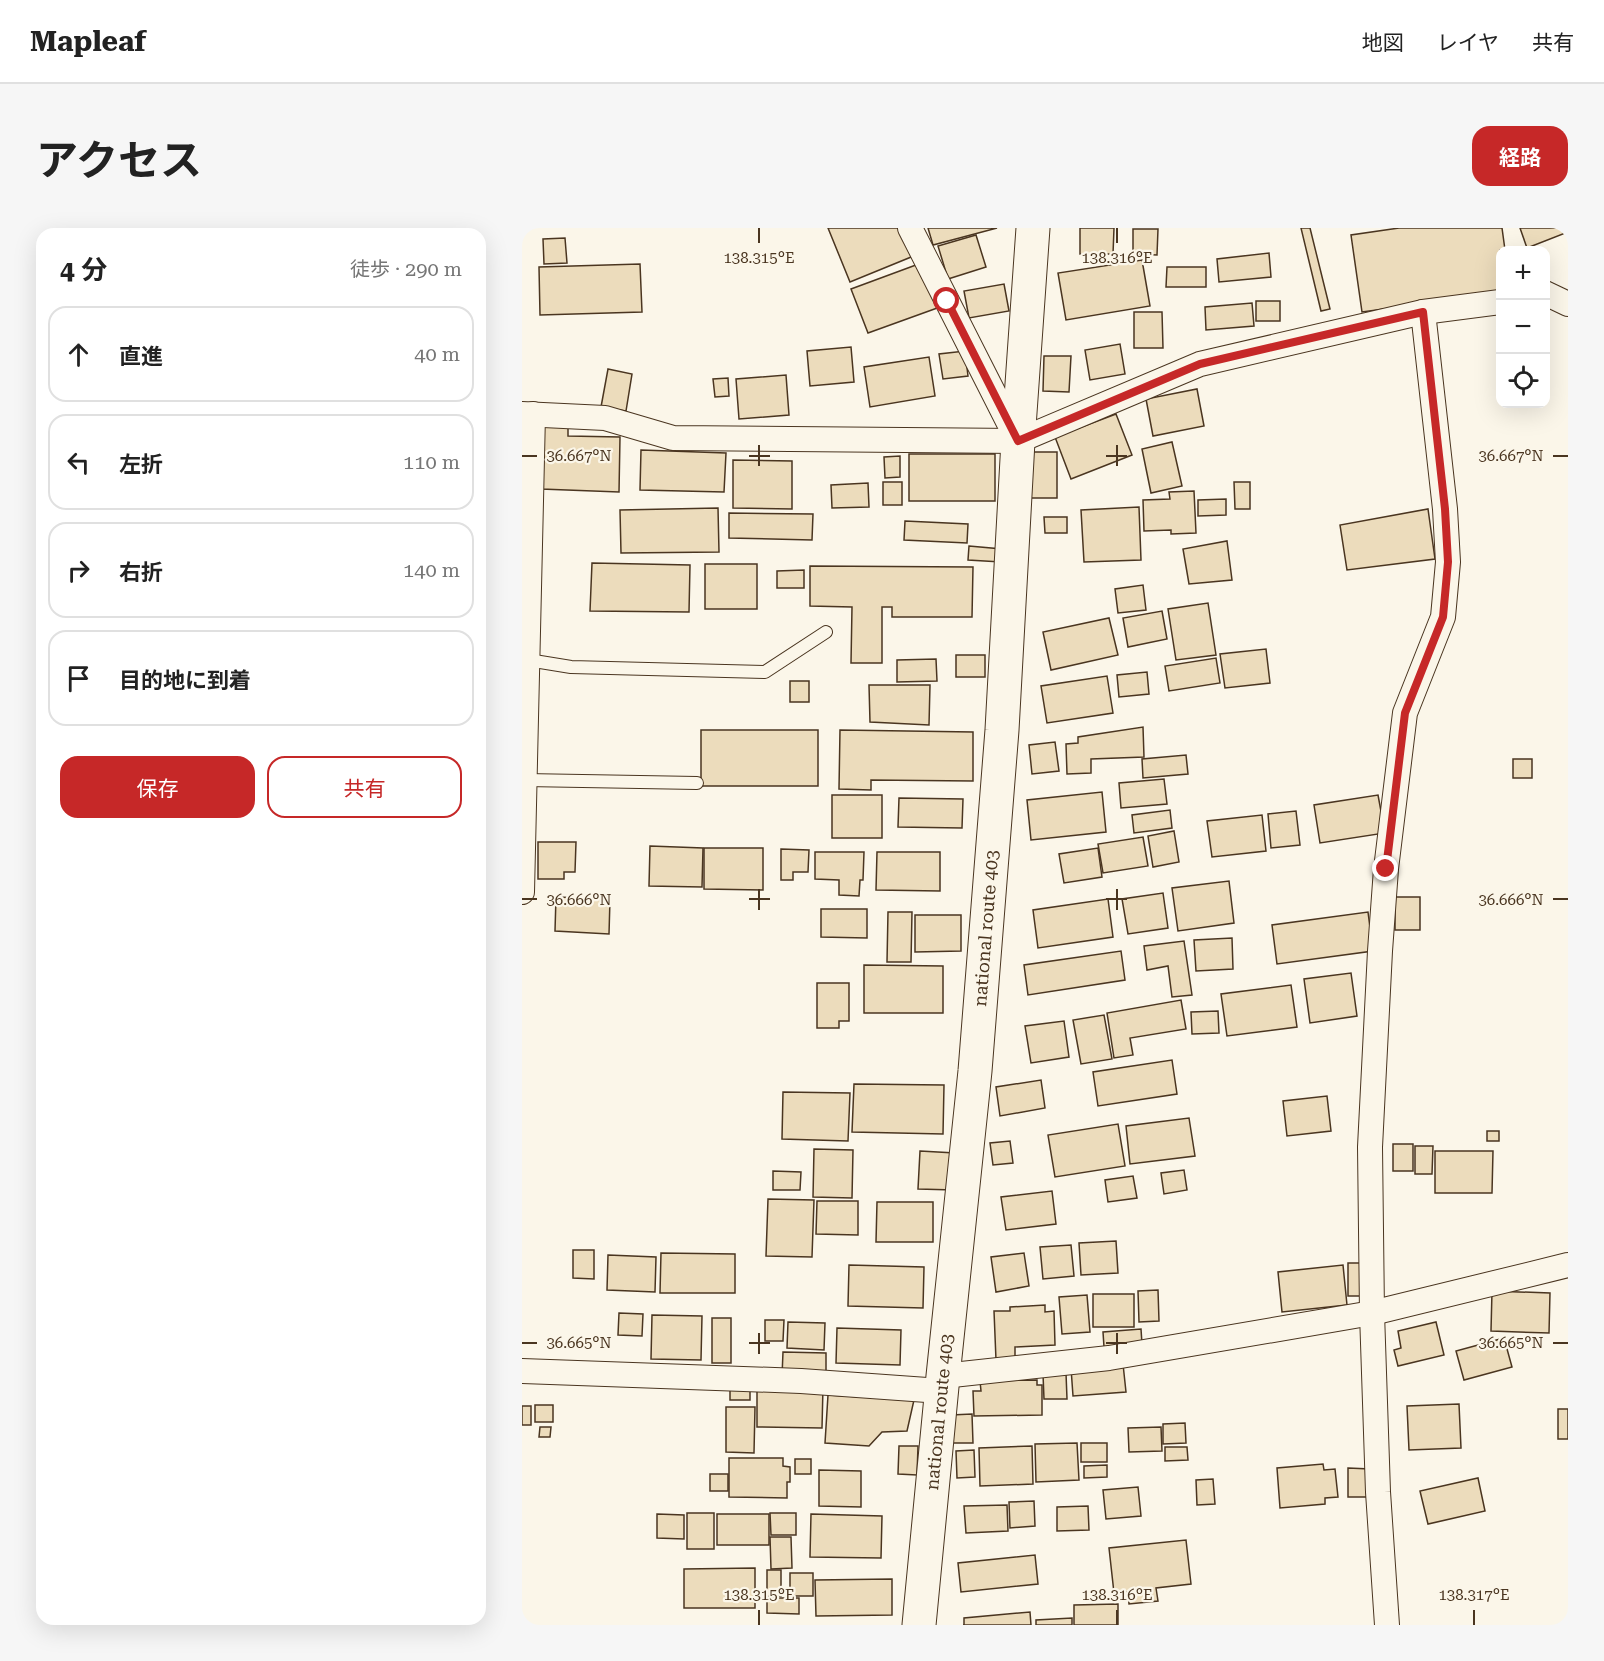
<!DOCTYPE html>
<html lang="ja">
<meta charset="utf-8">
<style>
:root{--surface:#fff;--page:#f6f6f6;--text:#222;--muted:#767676;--line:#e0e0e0;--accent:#c62828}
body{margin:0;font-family:"Roboto Serif","Noto Sans JP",serif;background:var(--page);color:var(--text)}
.controls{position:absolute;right:18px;top:18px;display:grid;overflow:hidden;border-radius:12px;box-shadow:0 6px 24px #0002}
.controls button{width:54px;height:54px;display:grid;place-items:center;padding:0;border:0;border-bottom:2px solid var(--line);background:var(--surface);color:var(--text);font:30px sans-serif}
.stop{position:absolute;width:18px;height:18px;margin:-14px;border:4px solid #c62828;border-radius:50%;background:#fff}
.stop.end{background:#c62828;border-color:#fff;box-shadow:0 2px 6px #0008}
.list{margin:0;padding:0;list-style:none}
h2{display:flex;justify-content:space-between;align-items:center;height:78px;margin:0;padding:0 24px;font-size:26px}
h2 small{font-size:20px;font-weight:400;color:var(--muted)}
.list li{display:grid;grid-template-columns:39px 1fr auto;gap:18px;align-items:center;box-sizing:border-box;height:96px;margin:0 12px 12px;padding:0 12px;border:2px solid var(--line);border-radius:18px}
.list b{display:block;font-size:22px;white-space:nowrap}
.list em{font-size:20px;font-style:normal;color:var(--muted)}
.actions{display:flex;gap:12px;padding:18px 24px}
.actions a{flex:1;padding:14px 0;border:2px solid var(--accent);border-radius:18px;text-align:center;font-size:21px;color:var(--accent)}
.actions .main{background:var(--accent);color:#fff}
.icon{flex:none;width:33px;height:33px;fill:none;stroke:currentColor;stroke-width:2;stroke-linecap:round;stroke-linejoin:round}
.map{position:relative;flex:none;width:1046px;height:1397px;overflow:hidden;border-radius:18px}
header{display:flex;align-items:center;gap:36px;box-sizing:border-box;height:84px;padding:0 30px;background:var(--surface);border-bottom:2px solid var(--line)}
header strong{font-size:28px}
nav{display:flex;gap:33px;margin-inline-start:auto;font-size:21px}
.intro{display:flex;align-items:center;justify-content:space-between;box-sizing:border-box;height:144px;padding:0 36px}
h1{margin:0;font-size:42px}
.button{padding:15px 27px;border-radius:18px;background:var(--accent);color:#fff;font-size:21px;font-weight:700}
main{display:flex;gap:36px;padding:0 36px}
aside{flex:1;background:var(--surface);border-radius:18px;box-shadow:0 6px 24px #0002}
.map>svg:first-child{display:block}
.building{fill:#ecdcbc;stroke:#4a3520;stroke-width:1.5}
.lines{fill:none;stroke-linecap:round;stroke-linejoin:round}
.service-casing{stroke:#4a3520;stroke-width:14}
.minor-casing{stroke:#4a3520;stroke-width:26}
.trunk-casing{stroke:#4a3520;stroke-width:35}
.service{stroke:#fbf6e9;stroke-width:12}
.minor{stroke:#fbf6e9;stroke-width:24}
.trunk{stroke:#fbf6e9;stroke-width:33}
.route{stroke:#c62828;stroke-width:8}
.ticks{fill:none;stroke:#4a3520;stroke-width:2}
.labels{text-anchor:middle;stroke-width:4.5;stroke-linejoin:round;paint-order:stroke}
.street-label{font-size:18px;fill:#4a3520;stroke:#fbf6e9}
.ticks-label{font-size:15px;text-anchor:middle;fill:#4a3520;stroke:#fbf6e9;stroke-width:4.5;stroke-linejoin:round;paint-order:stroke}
</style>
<header>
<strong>Mapleaf</strong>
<nav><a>地図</a><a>レイヤ</a><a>共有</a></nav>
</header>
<div class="intro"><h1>アクセス</h1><a class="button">経路</a></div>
<main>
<aside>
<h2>4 分<small>徒歩 · 290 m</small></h2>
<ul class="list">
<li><svg class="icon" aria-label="ahead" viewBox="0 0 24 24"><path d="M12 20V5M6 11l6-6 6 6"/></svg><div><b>直進</b></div><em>40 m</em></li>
<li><svg class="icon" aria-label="left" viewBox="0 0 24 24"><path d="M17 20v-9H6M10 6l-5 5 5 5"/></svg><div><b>左折</b></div><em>110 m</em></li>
<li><svg class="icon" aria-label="right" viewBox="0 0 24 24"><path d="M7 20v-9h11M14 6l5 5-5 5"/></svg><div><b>右折</b></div><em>140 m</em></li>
<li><svg class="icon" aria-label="arrive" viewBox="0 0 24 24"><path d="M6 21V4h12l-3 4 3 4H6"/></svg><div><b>目的地に到着</b></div></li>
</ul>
<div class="actions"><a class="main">保存</a><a>共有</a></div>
</aside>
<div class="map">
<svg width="1046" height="1397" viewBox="0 0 1046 1397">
<rect width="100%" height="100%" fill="#fbf6e9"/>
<g class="building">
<path d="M306 0H383L394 27 328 54Z"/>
<path d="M406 0H475L411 17Z"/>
<path d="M558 0H592L591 26H558Z"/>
<path d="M779 0H788L808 81 799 83Z"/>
<path d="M877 0H980L983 22H978V65L840 84 829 7Z"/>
<path d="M998 0H1046V4L1005 20Z"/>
<path d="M611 1H636L635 27 611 26Z"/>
<path d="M454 7 464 39 426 51 416 18Z"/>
<path d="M43 10 45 35 22 36 21 11Z"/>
<path d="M747 25 749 49 697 54 695 31Z"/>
<path d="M620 32 628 78 544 92 536 45Z"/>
<path d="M402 34 418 79 346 105 329 61Z"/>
<path d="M118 36 120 84 18 87 17 39Z"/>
<path d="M645 39H684V59H644Z"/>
<path d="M482 56 487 83 447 90 442 63Z"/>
<rect x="734" y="73" width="24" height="20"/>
<path d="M730 75 732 98 684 102 683 79Z"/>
<path d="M612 84H640L641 120H612Z"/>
<path d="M598 116 603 146 568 152 563 122Z"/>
<path d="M329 119 332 154 288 158 285 123Z"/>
<path d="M443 123 446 148 421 151 417 126Z"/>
<path d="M522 128H549L547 164 521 163Z"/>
<path d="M407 129 413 168 348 179 342 139Z"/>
<path d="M86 141 110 146 104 183 79 179Z"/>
<path d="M264 147 267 187 217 191 214 151Z"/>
<path d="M206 150 207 168 193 169 191 151Z"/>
<path d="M675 161 682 198 631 208 624 171Z"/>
<path d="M594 186 610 227 549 251 533 209Z"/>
<path d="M21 195 46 196V208L98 209 97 264 19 261Z"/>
<path d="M650 214 660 258 629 265 620 221Z"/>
<path d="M119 222 204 225 202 264 118 262Z"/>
<rect x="508" y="224" width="27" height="46"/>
<rect x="387" y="226" width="86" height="47"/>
<path d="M378 228V249L363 250 362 229Z"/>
<path d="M211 232 270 233V281L211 280Z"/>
<rect x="361" y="254" width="19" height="23"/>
<path d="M712 254H728V281H713Z"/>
<path d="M346 255 347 279 310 280 309 257Z"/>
<path d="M672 263 674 305 649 306V302L622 303 621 272 648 271 647 264Z"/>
<path d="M704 271V287L676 288V272Z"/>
<path d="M617 279 619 332 562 334 559 282Z"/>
<path d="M196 280 197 324 99 325 98 282Z"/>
<path d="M906 281 913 331 825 342 818 297Z"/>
<path d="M207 285 291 286 290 312 207 310Z"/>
<path d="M522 289H545V305H523Z"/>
<path d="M383 293 446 296 445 315 382 312Z"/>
<path d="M705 313 710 352 667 356 661 321Z"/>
<path d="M447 318 480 321 479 334 446 332Z"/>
<path d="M70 335 168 337 167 384 68 383Z"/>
<rect x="183" y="336" width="52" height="45"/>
<path d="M288 338 451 339 450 389H370V379H360V435H329L330 379 288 378Z"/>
<path d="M282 342V360H255V343Z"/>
<path d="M621 357 624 382 596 385 593 361Z"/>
<path d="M686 375 694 427 654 432 646 381Z"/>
<path d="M640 383 645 411 606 419 601 390Z"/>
<path d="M587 390 596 427 529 442 521 404Z"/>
<path d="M744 421 748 455 703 460 698 426Z"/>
<rect x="434" y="427" width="29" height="22"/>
<path d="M694 430 698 455 647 463 643 438Z"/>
<path d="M414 431 415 453 375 454V432Z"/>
<path d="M625 444 627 466 597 469 595 447Z"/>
<path d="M585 448 591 485 525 495 519 458Z"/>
<rect x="268" y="453" width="19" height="21"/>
<path d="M347 457H408L407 497 348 494Z"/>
<path d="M621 499 622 529 569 531V545L545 546 544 516 556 515V509Z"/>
<rect x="179" y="502" width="117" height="56"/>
<path d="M318 502 451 504V553L349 552V562L317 561Z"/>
<path d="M533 514 537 543 510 546 507 517Z"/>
<path d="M664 527 666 546 621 550 620 531Z"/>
<rect x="991" y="531" width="19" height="19"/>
<path d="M642 551 645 576 599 580 597 555Z"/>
<path d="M580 564 584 604 509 612 505 572Z"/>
<rect x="310" y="567" width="50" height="43"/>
<path d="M856 567 863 605 798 615 792 577Z"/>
<path d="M377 570 441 571 440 600 376 599Z"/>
<path d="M648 582 650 600 612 605 610 587Z"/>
<path d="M774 583 778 617 749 620 746 586Z"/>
<path d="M740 587 744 623 690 629 685 593Z"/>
<path d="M652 603 657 634 631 639 626 608Z"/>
<path d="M621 609 626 638 581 645 576 616Z"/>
<path d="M16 614H54L53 644H42V651H16Z"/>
<path d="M128 618 181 620 180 659 127 658Z"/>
<path d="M182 620H241V662L182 661Z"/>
<path d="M576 620 580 649 542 655 537 626Z"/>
<path d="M259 621 287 622 286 644H271V652H259Z"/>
<path d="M293 624H342L341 652H338L337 668 317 667V652L293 651Z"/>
<path d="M355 624H418V663L354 662Z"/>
<path d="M707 653 712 695 656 703 650 660Z"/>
<path d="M641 665 646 700 606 706 600 671Z"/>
<path d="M34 669 88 671 87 706 33 703Z"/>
<rect x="873" y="669" width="25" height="33"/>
<path d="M586 671 591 709 516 720 511 682Z"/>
<path d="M299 681H345V710L299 709Z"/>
<path d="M366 684H390L389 734H365Z"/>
<path d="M846 684 851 723 755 736 750 697Z"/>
<path d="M393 687H439V723L393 724Z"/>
<path d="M710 710 711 741 674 743 672 712Z"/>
<path d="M662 713 670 767 650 769 646 738 625 742 622 718Z"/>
<path d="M599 723 603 752 506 767 502 737Z"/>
<path d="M342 737 421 738V785H342Z"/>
<path d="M829 745 835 788 788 795 782 751Z"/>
<path d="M295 755H327V793H317V800H295Z"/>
<path d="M769 757 775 799 705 808 699 766Z"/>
<path d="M659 772 664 801 608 810 611 827 592 830 585 785Z"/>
<path d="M696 783 697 805 670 806 669 784Z"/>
<path d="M582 787 590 831 559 836 551 792Z"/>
<path d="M542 793 547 829 509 835 503 798Z"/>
<path d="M650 832 655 866 576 878 571 844Z"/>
<path d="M519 852 523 880 478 888 474 859Z"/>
<path d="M332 856 422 857 421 906 330 904Z"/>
<path d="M261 864 328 865 326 913 260 911Z"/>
<path d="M805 868 809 903 765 908 761 873Z"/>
<path d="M667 890 673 928 608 936 604 898Z"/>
<path d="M596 896 603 938 533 949 526 907Z"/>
<rect x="965" y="903" width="12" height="10"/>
<path d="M488 913 491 935 471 937 468 915Z"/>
<rect x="871" y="916" width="20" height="27"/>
<path d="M893 918H911L910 946H893Z"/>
<path d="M292 921 331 922 330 970 291 969Z"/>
<path d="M398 923 433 925 432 962 396 961Z"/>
<path d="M913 923H971L970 965H913Z"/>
<path d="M662 942 665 962 642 966 639 945Z"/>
<path d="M251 943 279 944 278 962H251Z"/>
<path d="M611 948 615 970 586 974 583 952Z"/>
<path d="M530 963 534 996 484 1002 479 969Z"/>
<path d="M246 971 292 972 290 1029 244 1028Z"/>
<path d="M295 973H336V1007L294 1006Z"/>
<path d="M355 974H411V1014H354Z"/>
<path d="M594 1013 596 1045 559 1047 557 1015Z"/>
<path d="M549 1017 552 1048 521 1051 518 1019Z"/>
<path d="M51 1022H72V1051L51 1050Z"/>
<path d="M139 1025 213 1026V1065H138Z"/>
<path d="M502 1025 507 1058 474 1064 469 1029Z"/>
<path d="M86 1027 134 1029 133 1064 85 1062Z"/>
<rect x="826" y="1035" width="16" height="33"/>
<path d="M327 1037 402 1039 401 1080 326 1078Z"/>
<path d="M821 1037 825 1077 760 1084 756 1044Z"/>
<path d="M636 1062 637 1093 617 1094 616 1063Z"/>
<path d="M970 1063 1028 1065 1027 1105 969 1103Z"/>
<rect x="571" y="1066" width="41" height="33"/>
<path d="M565 1067 568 1104 540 1106 537 1069Z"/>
<path d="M523 1077V1084L532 1083 533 1117 493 1119V1131L474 1132 472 1083H488V1079Z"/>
<path d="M97 1085 121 1086 120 1108 96 1107Z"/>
<path d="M130 1087 180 1088 179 1132 129 1131Z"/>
<rect x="190" y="1090" width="19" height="45"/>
<path d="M243 1092H262L261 1113H243Z"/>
<path d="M266 1094 303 1095 302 1122 265 1120Z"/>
<path d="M914 1094 922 1127 876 1138 872 1122 879 1120 876 1103Z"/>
<path d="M315 1100 379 1102 378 1137 314 1135Z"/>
<path d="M619 1101 620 1116 582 1119 581 1104Z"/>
<path d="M982 1110 990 1139 942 1152 934 1123Z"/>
<path d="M261 1124 304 1125V1149L260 1148Z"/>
<path d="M601 1136 604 1164 551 1168 549 1140Z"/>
<path d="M544 1145 545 1171H522L521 1146Z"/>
<path d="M515 1152V1157H520V1187L452 1188 451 1163H459L458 1153Z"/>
<rect x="208" y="1155" width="20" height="17"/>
<path d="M235 1158 301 1159 300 1200 235 1199Z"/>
<path d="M306 1167 392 1172 385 1203 360 1204 347 1218 303 1215Z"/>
<path d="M937 1176 939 1220 887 1222 885 1178Z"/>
<rect x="13" y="1177" width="18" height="17"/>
<rect x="0" y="1178" width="9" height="19"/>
<path d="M204 1179H233L232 1225 204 1224Z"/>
<rect x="1036" y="1181" width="10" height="30"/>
<path d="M450 1186 451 1215H431L429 1187Z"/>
<path d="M663 1195 664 1215 641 1216V1196Z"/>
<path d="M18 1199H29L28 1209H17Z"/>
<path d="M639 1199 640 1223 607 1224 606 1200Z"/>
<path d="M555 1215 557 1252 514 1254 513 1216Z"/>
<rect x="559" y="1215" width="26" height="19"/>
<path d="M377 1218H396L395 1247 376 1246Z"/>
<path d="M510 1218 511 1256 458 1258 457 1220Z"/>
<path d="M643 1219H665L666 1232 643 1233Z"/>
<path d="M452 1222 453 1249 435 1250 434 1223Z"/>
<path d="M207 1230H261V1238L268 1239V1254H265V1270L207 1269Z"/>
<rect x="273" y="1231" width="16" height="15"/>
<path d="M801 1236 802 1242 813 1241 816 1269 803 1270V1276L758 1280 755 1240Z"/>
<path d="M585 1237V1249L562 1250V1238Z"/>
<path d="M826 1240 848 1241V1269H826Z"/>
<path d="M297 1242 339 1243V1279L297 1278Z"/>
<rect x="188" y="1246" width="18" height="17"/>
<path d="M956 1250 963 1283 906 1296 898 1263Z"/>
<path d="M691 1251 693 1276 675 1277 674 1252Z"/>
<path d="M616 1259 619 1288 584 1291 581 1262Z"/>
<path d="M512 1273 513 1298 488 1300 487 1274Z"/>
<path d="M485 1277 486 1303 444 1305 442 1278Z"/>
<path d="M566 1278 567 1302 535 1303V1279Z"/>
<rect x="165" y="1285" width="27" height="36"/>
<path d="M248 1285H274V1307H249Z"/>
<path d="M135 1286 162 1287V1311L135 1310Z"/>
<rect x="195" y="1286" width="52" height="31"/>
<path d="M289 1286 360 1288 359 1330 288 1329Z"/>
<path d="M248 1309H269L270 1340 249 1341Z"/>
<path d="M664 1312 669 1356 634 1360 636 1373 607 1376 606 1364 592 1365 587 1320Z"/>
<path d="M513 1327 516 1356 439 1364 436 1335Z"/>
<path d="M233 1340V1380H162V1341Z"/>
<rect x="245" y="1342" width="14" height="26"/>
<rect x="268" y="1345" width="23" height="23"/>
<path d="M370 1351V1387L294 1388 293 1352Z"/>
<path d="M245 1370H277V1386L245 1385Z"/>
<path d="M596 1376V1397H552V1377Z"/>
<path d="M508 1384 509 1397H441H442V1390Z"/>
<path d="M550 1390V1397H514V1392Z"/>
</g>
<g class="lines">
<defs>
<g id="service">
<path d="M6 432 49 439 243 444 304 404"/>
<path d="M3 552 175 555"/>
</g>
<g id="minor">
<path d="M388 0 496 213"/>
<path d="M1023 65 1046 76"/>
<path d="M0 186 83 190 151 210 496 213 678 136 901 84 978 74"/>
<path d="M0 664 11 186"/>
<path d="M0 1143 279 1153 419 1163"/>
<path d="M421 1148 587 1130 850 1085 1046 1037"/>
<path d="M865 1397 856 1264 850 1085 848 919 858 723 864 641 883 485 921 389 926 334 923 281 901 84"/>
</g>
<g id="trunk">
<path id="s1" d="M397 1397 421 1148 453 843 480 502 496 213 511 0"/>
</g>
</defs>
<use href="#service" class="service-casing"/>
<use href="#minor" class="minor-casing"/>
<use href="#trunk" class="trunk-casing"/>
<use href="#service" class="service"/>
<use href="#minor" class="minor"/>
<use href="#trunk" class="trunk"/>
</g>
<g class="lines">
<path class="route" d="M425 73 496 213 678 136 901 84 923 281 926 334 921 389 883 485 864 641"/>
</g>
<path class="ticks" d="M237 0V15M595 0V15M237 217V238M595 217V238M0 228H15M227 228H248M584 228H605M1031 228H1046M237 661V682M595 661V682M0 671H15M227 671H248M584 671H605M1031 671H1046M237 1105V1126M595 1105V1126M0 1115H15M227 1115H248M584 1115H605M1031 1115H1046M237 1382V1397M595 1382V1397M952 1382V1397"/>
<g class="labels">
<g class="street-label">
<text dy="6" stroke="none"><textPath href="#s1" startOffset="700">national route 403</textPath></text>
<text dy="6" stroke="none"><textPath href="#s1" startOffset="214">national route 403</textPath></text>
</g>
</g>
<g class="ticks-label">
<text x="237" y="35">138.315°E</text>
<text x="595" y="35">138.316°E</text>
<text x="57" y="233">36.667°N</text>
<text x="989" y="233">36.667°N</text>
<text x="57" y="677">36.666°N</text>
<text x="989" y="677">36.666°N</text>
<text x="57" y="1120">36.665°N</text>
<text x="989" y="1120">36.665°N</text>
<text x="237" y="1372">138.315°E</text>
<text x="595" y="1372">138.316°E</text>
<text x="952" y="1372">138.317°E</text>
</g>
</svg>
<div class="controls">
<button>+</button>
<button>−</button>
<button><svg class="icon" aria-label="locate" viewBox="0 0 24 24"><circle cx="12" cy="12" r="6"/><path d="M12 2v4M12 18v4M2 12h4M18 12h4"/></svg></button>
</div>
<div class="stop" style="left:425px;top:73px"></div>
<div class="stop end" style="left:864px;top:641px"></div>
</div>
</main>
